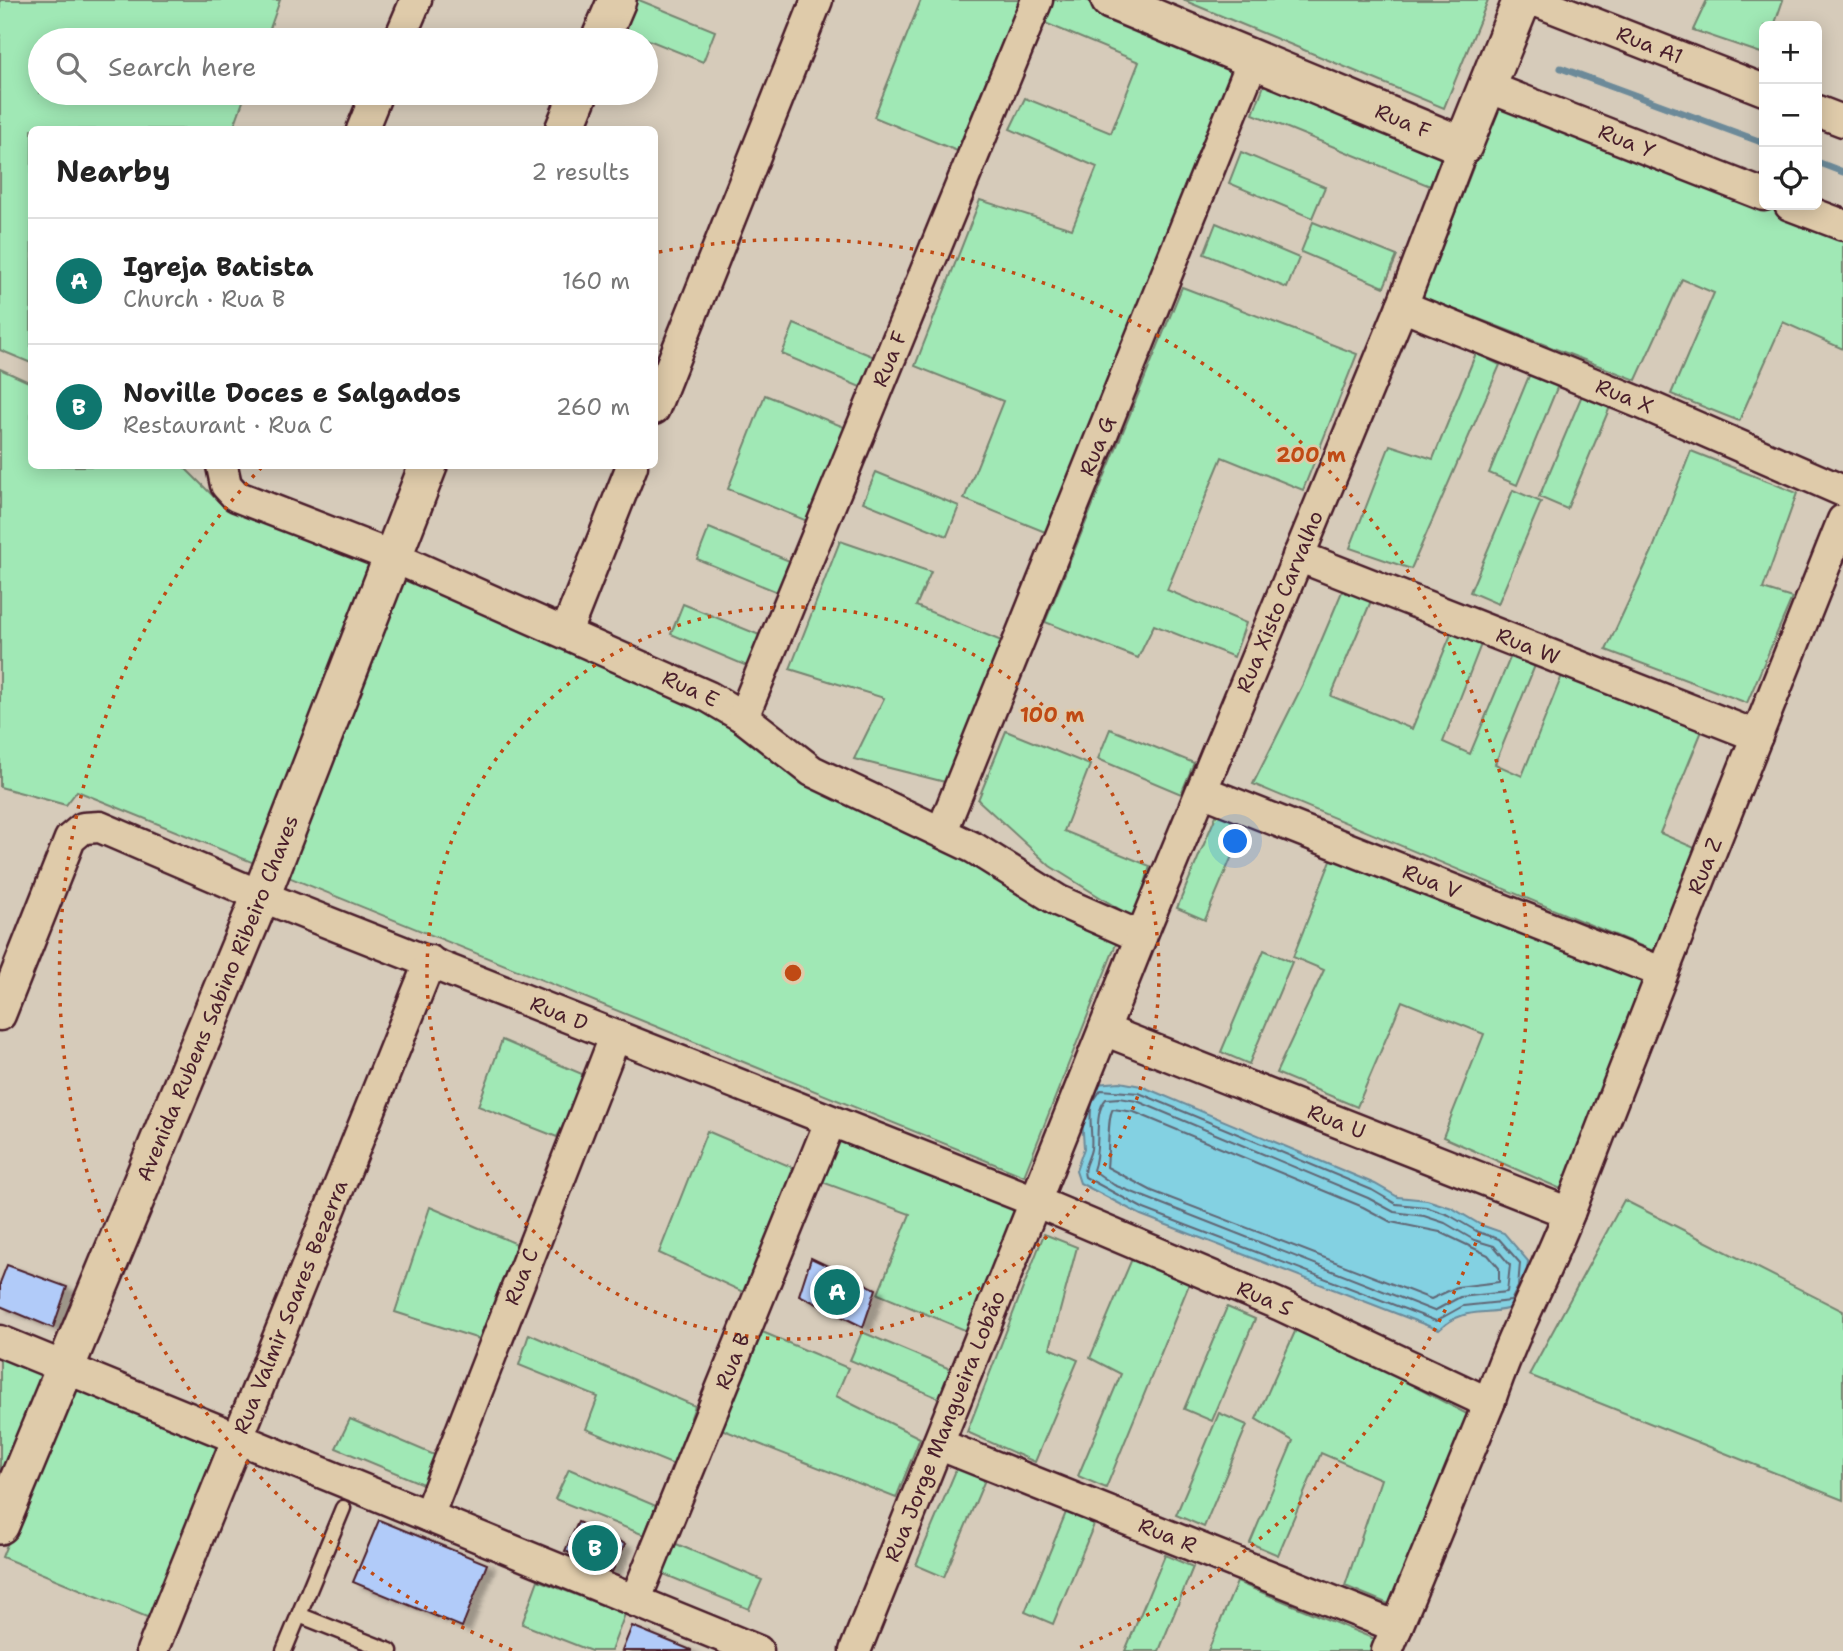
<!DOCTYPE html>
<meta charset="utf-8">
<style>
:root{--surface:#fff;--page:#f2f2f2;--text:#222;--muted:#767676;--line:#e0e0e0;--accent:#0f766e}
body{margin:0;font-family:"Shantell Sans",sans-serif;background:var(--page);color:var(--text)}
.controls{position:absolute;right:21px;top:21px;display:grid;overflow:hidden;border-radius:10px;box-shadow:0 4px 18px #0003}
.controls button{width:63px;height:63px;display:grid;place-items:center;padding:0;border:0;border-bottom:2px solid var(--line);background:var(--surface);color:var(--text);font:35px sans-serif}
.you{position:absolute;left:1236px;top:842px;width:24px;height:24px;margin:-18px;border:5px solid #fff;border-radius:50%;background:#1a73e8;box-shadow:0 0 0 10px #1a73e833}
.badge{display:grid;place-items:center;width:46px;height:46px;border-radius:50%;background:var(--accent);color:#fff;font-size:23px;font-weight:700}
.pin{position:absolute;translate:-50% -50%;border:4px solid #fff;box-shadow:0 2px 7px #0006}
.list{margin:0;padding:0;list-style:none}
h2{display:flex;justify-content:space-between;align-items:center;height:91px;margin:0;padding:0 28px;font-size:30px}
h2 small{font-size:23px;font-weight:400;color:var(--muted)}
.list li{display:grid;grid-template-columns:46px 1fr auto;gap:21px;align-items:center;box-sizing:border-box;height:126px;padding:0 28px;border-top:2px solid var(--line)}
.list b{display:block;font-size:26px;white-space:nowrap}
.list p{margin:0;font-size:23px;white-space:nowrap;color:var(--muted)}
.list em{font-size:23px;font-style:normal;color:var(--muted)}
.icon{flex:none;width:38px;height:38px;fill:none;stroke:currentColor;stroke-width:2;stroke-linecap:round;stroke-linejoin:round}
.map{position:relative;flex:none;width:1843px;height:1651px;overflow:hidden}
.search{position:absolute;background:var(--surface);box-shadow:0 4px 18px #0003;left:28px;top:28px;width:630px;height:77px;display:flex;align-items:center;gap:18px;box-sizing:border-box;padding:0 24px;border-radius:38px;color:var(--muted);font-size:26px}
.panel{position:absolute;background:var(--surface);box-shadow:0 4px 18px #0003;left:28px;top:126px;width:630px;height:343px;border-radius:10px}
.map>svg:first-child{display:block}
.green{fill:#a0e8b5;stroke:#758470;stroke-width:2}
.water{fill:#83d1e2;stroke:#6c8a99;stroke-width:2}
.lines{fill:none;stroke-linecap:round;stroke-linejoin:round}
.shore{stroke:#616674;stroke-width:2}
.stream{stroke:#6c8a99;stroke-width:7}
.building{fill:#b1cbf9;stroke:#4a1f2b;stroke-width:2;filter:url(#shadow)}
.service-casing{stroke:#4a1f2b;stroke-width:19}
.minor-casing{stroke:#4a1f2b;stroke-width:35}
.tertiary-casing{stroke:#4a1f2b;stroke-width:42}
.service{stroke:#dfcbaa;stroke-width:14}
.minor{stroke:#dfcbaa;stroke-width:30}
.tertiary{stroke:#dfcbaa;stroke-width:37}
.ring{fill:none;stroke:#c04a14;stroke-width:3.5;stroke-dasharray:3.5 7}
.labels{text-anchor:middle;stroke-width:5;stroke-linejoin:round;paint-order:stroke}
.street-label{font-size:21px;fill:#4a1f2b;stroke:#dfcbaa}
.centre{fill:#c04a14;stroke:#dfcbaa;stroke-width:3.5}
.ring-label{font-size:21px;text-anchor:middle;font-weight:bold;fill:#c04a14;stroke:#dfcbaa;stroke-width:5;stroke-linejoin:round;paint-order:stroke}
</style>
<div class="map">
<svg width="1843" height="1651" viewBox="0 0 1843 1651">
<defs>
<filter id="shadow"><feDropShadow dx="8" dy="4.5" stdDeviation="2" flood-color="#0004"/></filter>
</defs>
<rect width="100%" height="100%" fill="#d6cbba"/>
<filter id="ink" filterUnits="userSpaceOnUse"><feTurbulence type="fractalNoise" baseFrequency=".0143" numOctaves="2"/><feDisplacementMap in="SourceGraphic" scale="14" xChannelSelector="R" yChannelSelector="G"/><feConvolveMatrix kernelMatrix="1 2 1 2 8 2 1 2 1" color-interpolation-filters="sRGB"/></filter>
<g filter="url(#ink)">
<g class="green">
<path d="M0 0H280L266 40H40V93H246L233 129 32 130 31 363 0 350Z"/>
<path d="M630 0H639L715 31 703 62 619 28Z"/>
<path d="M921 0H1020L957 151 874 117Z"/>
<path d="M1054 0H1086L1236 62 1050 534 964 499 1003 401 915 366 980 200 1072 229 1097 167 1010 129 1025 98 1111 133 1139 62 1045 23Z"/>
<path d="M1183 0H1488L1444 108Z"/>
<path d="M1707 0H1783L1774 26H1764V54L1693 30Z"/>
<path d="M1266 80 1444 152 1430 186 1253 114Z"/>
<path d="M1500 99 1843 234V349L1783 322 1739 421 1671 394 1714 293 1682 279 1636 380 1422 297Z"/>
<path d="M1241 152 1325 187 1312 218 1229 183Z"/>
<path d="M1313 222 1397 256 1384 287 1301 252Z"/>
<path d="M1216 223 1299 258 1287 288 1204 254Z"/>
<path d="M1182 287 1357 354 1303 490 1222 457 1167 590 1246 623 1234 657 1154 625 1138 658 1045 622Z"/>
<path d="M794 324 877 358 865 389 782 354Z"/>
<path d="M1476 353 1500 365 1411 569 1350 548 1390 445 1433 459Z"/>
<path d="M0 369 31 383 32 466H183L219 502 366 558 722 708 1122 929 1024 1176 77 791 66 805 0 787Z"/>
<path d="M1531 371 1559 383 1517 485 1489 473Z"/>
<path d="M765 395 849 429 812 523 728 489Z"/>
<path d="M1582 395 1610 407 1567 509 1539 497Z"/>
<path d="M1691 451 1797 493 1763 589 1792 598 1747 703 1606 650 1652 551Z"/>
<path d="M876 472 959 506 947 536 863 502Z"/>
<path d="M1513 490 1541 502 1498 604 1470 592Z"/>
<path d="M709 528 792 562 780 593 697 559Z"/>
<path d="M840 541 931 572 916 606 1004 642 949 783 854 759 884 698 790 669Z"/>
<path d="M1346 582 1374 594 1331 696 1412 729 1454 627 1483 639 1443 742 1470 754 1512 653 1536 663 1495 764 1522 776 1563 673 1704 726 1660 833 1697 849 1658 953 1253 784 1303 684Z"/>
<path d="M683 604 767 638 754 669 671 634Z"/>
<path d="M1110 729 1194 763 1181 794 1098 759Z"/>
<path d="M1006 731 1090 765 1064 831 1150 866 1135 919 1050 866 978 800Z"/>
<path d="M1220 806 1248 818 1205 920 1177 908Z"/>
<path d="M1335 850 1644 979 1561 1189 1443 1137 1484 1034 1402 1001 1357 1107 1276 1073 1324 970 1293 957Z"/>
<path d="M1264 950 1292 962 1249 1064 1221 1052Z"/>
<path d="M502 1040 589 1077 557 1137 478 1106Z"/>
<path d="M707 1131 794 1168 745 1293 659 1253Z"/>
<path d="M839 1137 1017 1210 972 1333 878 1294 910 1214 822 1182Z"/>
<path d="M1624 1200 1843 1311V1500L1529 1375Z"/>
<path d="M430 1207 517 1244 479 1339 395 1312Z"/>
<path d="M1044 1234 1077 1247 1050 1348 1078 1360 1035 1462 967 1432Z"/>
<path d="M1134 1254 1190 1282 1106 1488 1078 1476 1121 1374 1090 1358Z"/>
<path d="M1227 1307 1255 1319 1212 1421 1184 1409Z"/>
<path d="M1298 1325 1467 1414 1391 1605 1345 1586 1381 1479 1321 1453 1278 1555 1250 1543 1293 1441 1256 1419Z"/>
<path d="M760 1331 848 1368 836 1396 920 1438 896 1498 721 1429Z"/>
<path d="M862 1332 955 1371 943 1400 850 1360Z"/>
<path d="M529 1334 695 1406 674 1465 586 1429 598 1397 519 1365Z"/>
<path d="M0 1351 46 1371 0 1473Z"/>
<path d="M71 1386 223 1448 154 1620 2 1557Z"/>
<path d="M1219 1413 1247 1425 1204 1527 1176 1515Z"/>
<path d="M350 1419 437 1456 425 1485 336 1448Z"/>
<path d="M959 1463 987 1475 944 1577 916 1565Z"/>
<path d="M569 1469 656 1506 644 1535 555 1499Z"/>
<path d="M1067 1510 1095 1522 1053 1624 1025 1612Z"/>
<path d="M674 1543 762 1580 749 1609 661 1573Z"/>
<path d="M1165 1555 1193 1567 1159 1651H1125Z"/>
<path d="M538 1580 625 1614 611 1651H591L522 1624Z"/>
<path d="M1237 1582 1377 1640 1373 1651H1208Z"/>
</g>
<path class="water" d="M1120 1082 1141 1086 1375 1184 1398 1197 1427 1200 1452 1208 1481 1225 1504 1233 1528 1261 1525 1289 1517 1306C1486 1318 1466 1304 1439 1330L1141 1215 1080 1183 1076 1171 1084 1148 1082 1117 1095 1084Z"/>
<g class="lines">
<g class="shore">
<path d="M1119 1098 1137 1101 1368 1198 1394 1212 1424 1216 1445 1223 1474 1240 1494 1246 1510 1265 1507 1292 1460 1297 1434 1311 1114 1185 1093 1170C1102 1147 1092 1114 1106 1099Z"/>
<path d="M1092 1103C1088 1119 1093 1134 1091 1149 1089 1160 1082 1167 1085 1177L1144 1209 1436 1321 1463 1306 1511 1301 1518 1287 1520 1263 1499 1239 1478 1232 1449 1215 1426 1207 1396 1204 1372 1190 1139 1093 1101 1090 1094 1100"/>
<path d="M1113 1109 1134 1112 1363 1207 1391 1222 1440 1232 1488 1255 1499 1268V1282L1457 1287 1431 1299 1152 1191 1107 1167C1109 1153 1107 1116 1113 1109Z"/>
</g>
<g class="stream">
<path d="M1561 68 1764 143"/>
<path d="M1817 162 1843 172"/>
</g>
</g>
<g class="building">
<path d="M811 1258 876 1289 863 1327 799 1295Z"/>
<path d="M7 1265 67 1287 53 1328 0 1306V1283Z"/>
<path d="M379 1520 487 1564 462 1627 353 1582Z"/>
<path d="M578 1522 625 1544 612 1572 565 1551Z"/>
<path d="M632 1626 691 1650V1651H622Z"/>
</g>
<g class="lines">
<defs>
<g id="service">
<path d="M299 1615 390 1651"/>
<path d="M284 1651 343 1508"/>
</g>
<g id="minor">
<path id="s1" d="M1534 0 1764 90"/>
<path d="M399 40 416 0"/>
<path id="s2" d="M1488 87 1764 195"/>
<path d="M1817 111 1843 121"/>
<path d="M362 130 377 93"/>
<path d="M1790 205 1843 225"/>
<path id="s3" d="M1402 306 1641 403 1843 491"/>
<path d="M654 409 817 0"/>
<path id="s4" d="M222 466 226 485 236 496 391 556 709 697 743 717 812 771 974 848 1059 901 1141 937"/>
<path id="s5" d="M1298 556 1757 736"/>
<path d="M566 632 632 466"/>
<path id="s6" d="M743 717 1037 0"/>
<path id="s7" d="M1202 791 1661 972"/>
<path id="s8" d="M942 831 1253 60"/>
<path id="s9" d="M0 1015 70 839 83 828 100 827 261 896 1037 1202 1280 1305 1489 1403"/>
<path id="s10" d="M1104 1030 1569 1213"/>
<path d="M0 1341 758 1651"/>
<path id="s11" d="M938 1444 1397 1627"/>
<path id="s12" d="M428 1516 615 1037"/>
<path id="s13" d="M635 1601 830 1122"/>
<path id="s14" d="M152 1651 430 961"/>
<path id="s15" d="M855 1651 1141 937 1402 306 1463 146"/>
<path id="s16" d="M1387 1651 1489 1403C1511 1335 1546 1274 1571 1208 1659 978 1752 749 1843 520"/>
</g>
<g id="tertiary">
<path id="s17" d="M1110 0 1463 146 1522 0"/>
<path d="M600 40 617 0"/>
<path d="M564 130 579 93"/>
<path id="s18" d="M0 1525 261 896 428 466"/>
</g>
</defs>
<use href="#service" class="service-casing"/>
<use href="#minor" class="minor-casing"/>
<use href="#tertiary" class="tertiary-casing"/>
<use href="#service" class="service"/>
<use href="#minor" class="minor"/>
<use href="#tertiary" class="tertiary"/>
</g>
</g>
<g class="ring">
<circle cx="793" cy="973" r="366"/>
<path d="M512 1650A733 733 0 0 1 261 468M659 252A733 733 0 0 1 1074 1650"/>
</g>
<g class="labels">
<g class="street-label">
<text dy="7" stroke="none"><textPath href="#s1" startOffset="124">Rua A1</textPath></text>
<text dy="7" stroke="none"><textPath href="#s17" startOffset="317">Rua F</textPath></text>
<text dy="7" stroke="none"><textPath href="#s2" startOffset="149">Rua Y</textPath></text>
<text dy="7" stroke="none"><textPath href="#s6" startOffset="387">Rua F</textPath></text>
<text dy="7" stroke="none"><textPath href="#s3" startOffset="240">Rua X</textPath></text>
<text dy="7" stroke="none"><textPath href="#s8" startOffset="415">Rua G</textPath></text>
<text dy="7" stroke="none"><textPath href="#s15" startOffset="1132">Rua Xisto Carvalho</textPath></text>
<text dy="7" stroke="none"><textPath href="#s5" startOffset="247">Rua W</textPath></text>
<text dy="7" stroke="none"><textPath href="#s4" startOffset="528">Rua E</textPath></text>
<text dy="7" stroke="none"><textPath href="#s16" startOffset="847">Rua Z</textPath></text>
<text dy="7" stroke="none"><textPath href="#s7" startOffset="247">Rua V</textPath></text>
<text dy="7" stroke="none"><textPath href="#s18" startOffset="570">Avenida Rubens Sabino Ribeiro Chaves</textPath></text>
<text dy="7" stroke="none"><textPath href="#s9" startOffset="719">Rua D</textPath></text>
<text dy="7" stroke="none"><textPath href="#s10" startOffset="250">Rua U</textPath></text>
<text dy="7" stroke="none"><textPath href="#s12" startOffset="257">Rua C</textPath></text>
<text dy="7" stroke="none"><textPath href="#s9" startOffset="1480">Rua S</textPath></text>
<text dy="7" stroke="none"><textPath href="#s14" startOffset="371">Rua Valmir Soares Bezerra</textPath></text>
<text dy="7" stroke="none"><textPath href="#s13" startOffset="259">Rua B</textPath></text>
<text dy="7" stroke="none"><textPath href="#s15" startOffset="242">Rua Jorge Mangueira Lobão</textPath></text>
<text dy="7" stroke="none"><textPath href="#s11" startOffset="247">Rua R</textPath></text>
</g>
</g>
<circle cx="793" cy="973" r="10" class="centre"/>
<g class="ring-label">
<text x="1311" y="462">200 m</text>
<text x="1052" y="722">100 m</text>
</g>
</svg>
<div class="controls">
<button>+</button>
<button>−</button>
<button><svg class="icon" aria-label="locate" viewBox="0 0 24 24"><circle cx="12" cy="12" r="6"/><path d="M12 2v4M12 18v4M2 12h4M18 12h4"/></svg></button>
</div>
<div class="you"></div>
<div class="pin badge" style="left:837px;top:1292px">A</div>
<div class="pin badge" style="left:595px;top:1548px">B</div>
<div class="search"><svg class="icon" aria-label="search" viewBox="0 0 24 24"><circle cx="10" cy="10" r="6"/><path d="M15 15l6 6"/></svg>Search here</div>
<section class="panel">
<h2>Nearby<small>2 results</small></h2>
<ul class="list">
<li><span class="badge">A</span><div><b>Igreja Batista</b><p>Church · Rua B</p></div><em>160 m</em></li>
<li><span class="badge">B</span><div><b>Noville Doces e Salgados</b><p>Restaurant · Rua C</p></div><em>260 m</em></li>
</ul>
</section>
</div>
